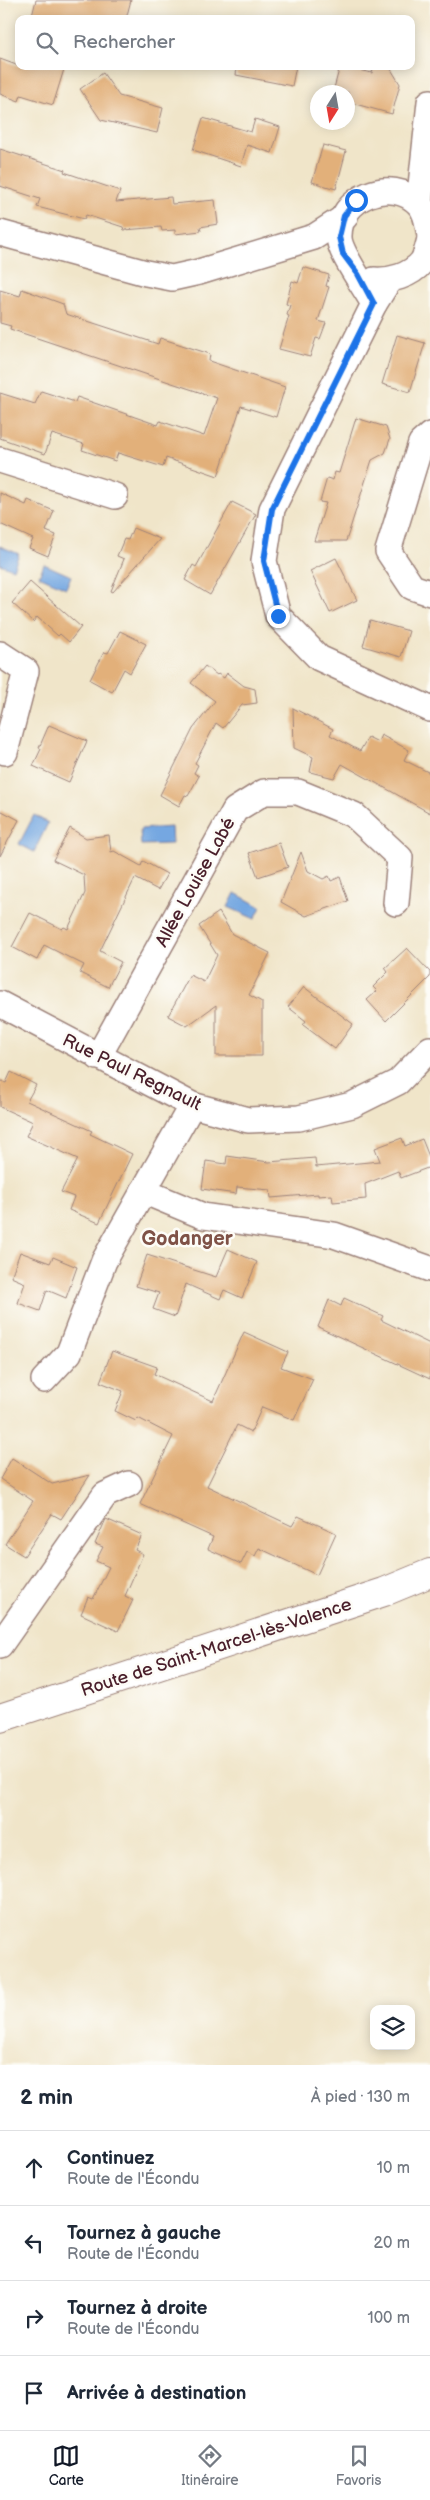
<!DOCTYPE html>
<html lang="fr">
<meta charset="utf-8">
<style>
:root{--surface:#fff;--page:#f2f2f3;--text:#1f2937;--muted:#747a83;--line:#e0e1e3;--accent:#111827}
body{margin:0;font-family:"Balsamiq Sans",sans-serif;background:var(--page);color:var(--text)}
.controls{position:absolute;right:15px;bottom:15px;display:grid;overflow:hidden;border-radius:10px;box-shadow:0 2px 12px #0003}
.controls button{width:45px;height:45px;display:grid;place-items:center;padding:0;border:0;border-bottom:1px solid var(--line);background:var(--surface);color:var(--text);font:25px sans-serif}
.compass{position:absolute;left:310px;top:85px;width:45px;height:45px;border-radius:50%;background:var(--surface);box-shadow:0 2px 12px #0003;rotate:191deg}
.stop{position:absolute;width:15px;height:15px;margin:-11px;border:4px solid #1a73e8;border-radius:50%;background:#fff}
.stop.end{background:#1a73e8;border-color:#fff;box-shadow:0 1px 5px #0008}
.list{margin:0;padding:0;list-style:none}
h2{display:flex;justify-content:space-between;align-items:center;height:65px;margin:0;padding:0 20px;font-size:21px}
h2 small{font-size:16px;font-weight:400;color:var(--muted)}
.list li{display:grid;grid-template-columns:32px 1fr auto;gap:15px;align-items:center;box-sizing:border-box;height:75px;padding:0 20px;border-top:1px solid var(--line)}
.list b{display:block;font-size:19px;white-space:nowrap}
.list p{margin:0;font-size:16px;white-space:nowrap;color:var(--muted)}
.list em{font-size:16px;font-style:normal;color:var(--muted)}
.icon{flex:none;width:28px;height:28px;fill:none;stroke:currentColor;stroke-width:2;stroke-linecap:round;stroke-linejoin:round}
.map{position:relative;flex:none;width:430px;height:2065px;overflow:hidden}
.search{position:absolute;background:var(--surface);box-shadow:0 2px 12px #0003;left:15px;right:15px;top:15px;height:55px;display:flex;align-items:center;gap:12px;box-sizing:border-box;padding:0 18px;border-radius:10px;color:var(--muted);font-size:19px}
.sheet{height:365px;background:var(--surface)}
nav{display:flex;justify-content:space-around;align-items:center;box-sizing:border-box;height:70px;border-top:1px solid var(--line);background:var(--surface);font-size:14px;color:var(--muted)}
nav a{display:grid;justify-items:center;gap:2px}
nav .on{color:var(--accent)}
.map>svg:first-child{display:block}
.water{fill:#75a7e1;stroke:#606386}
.building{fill:#e2b07a}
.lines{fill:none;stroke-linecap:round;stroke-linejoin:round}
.minor-casing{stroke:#9d827a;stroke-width:28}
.major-casing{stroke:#9d827a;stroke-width:30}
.minor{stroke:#fff;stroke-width:25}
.major{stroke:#fff;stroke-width:28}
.route{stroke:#1a73e8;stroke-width:6}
.labels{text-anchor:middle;stroke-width:5;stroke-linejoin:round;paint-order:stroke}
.street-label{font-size:18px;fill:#4a1f2b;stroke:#fdfcf7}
.quarter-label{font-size:20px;font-weight:bold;fill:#7f5247;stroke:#fdfcf7}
</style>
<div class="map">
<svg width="430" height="2065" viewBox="0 0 430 2065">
<rect width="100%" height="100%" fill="#fdfcf7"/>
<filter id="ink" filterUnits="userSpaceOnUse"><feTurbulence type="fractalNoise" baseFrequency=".02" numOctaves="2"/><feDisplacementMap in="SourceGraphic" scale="10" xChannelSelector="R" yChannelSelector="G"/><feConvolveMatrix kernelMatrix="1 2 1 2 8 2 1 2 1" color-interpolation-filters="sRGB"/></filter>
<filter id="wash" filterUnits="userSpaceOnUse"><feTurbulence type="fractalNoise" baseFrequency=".0096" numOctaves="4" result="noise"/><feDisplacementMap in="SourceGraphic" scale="20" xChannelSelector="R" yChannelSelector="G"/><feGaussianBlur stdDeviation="1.12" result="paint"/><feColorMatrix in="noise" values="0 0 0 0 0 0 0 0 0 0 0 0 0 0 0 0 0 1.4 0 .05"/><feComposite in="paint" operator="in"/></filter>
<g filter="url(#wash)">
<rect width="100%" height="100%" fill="#f0e5c9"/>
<g class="water">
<path d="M0 546 19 554 13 569 0 564Z"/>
<path d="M44 564 71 576 66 588 39 576Z"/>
<path d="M34 815 48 823 34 852 19 844Z"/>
<path d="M171 827 172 844 141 845 140 829Z"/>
<path d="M235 893 261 907 255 919 228 907Z"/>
</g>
<g id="blocks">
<g class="building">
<path d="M36 0H131L126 19H43L32 16Z"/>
<path d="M0 59 19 66H65L53 105 21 95 19 101 0 94Z"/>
<path d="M237 66H296L292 86 236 75Z"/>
<path d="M340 66 372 73 374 66H389L400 84 392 114 348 102V92H333Z"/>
<path d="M103 73 119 96 163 108 157 133 101 120 80 89Z"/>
<path d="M203 118 251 132 255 119 280 127 272 153 247 145 241 166 193 150Z"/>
<path d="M323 145 346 151 336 189 312 182Z"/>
<path d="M0 149 65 170 64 172 120 191 116 202 171 197 172 204 215 200 218 224 200 227 201 231 175 234V230L162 231 161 227 124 230 123 227 86 215 84 219 37 207 40 199 0 186Z"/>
<path d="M303 267 329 275 326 286 329 287 318 321 326 323 320 339 316 338 310 357 279 349 289 316 287 315 290 305 286 304 292 281 298 283Z"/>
<path d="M22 289 63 304 66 314 158 344 160 338 210 354 209 361 285 387 276 417 241 406 218 476 166 458 163 467 118 453 115 461 82 450 84 444 52 434 45 454 0 438V393L35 404 41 391 75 402 77 397 158 425 160 421 204 436 217 398 10 329 11 326 0 323V290L20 296Z"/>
<path d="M397 335 425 343 410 392 382 384Z"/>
<path d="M356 418 386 427 390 439 385 453 372 460 346 541H314L326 503 320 502 327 478 333 480 335 472 339 473Z"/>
<path d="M0 493 26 505 28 500 54 511 46 531 56 535 48 556 29 548 33 539 0 524Z"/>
<path d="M232 502 256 514 210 595 185 580 193 565 196 567Z"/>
<path d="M133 528 160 539 113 592 111 591 124 559 117 556 124 539 128 540Z"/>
<path d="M336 558 357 600 330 613 310 571Z"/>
<path d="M30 582 81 627 69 642 60 634 58 636 37 617 33 622 12 603Z"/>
<path d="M370 620 409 631 401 657 363 646Z"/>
<path d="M120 631 146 644 130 673 124 669 112 692 90 680 104 652 108 653Z"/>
<path d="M205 666 217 675 218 674 224 678 227 673 244 686 255 689 257 703 242 705 223 728 216 723 195 763 198 765 194 773 199 776 188 796 185 795 179 806 160 795 193 729 215 701 191 683Z"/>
<path d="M293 708 333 729 330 735 360 751 368 737 378 742 381 735 409 750 404 760 430 773V813L342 764 334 778 310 772 313 757 294 748Z"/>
<path d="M49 725 87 741 69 782 33 766 41 749 39 748Z"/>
<path d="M0 810 19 820 0 856Z"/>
<path d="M70 828 86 838 109 835 111 852 114 851 141 866 143 861 167 874 158 890 135 878 100 951 121 962 108 987 80 973 84 965 44 945 37 960 12 947 30 913 62 929 64 927 68 929 85 893 84 875 53 860Z"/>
<path d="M279 843 288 867 258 877 249 853Z"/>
<path d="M301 852 308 871 323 879 329 876 331 881 340 877 348 901 306 916 281 902Z"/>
<path d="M219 912 232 934 270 953 249 995 262 1002V1056H216V1005L187 1026 168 1016 190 975 204 982 217 955 199 926Z"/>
<path d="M407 948 430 972V977L386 1021 367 1000 377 991 373 987 388 972 385 968Z"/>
<path d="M304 987 353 1024 335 1049 303 1025 306 1021 288 1007Z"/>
<path d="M11 1072 36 1085 27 1101 92 1131 90 1134 132 1154 99 1223 69 1210 74 1197 61 1192 78 1159 26 1136 33 1122 0 1107V1080L6 1083Z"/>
<path d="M402 1138 405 1146 422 1139 430 1159V1167L401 1178 398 1171 365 1184 366 1199 333 1202 332 1195 318 1196V1194L271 1198 270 1190 237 1187 236 1194 202 1189 206 1161 226 1164 227 1156 269 1162 315 1158 316 1167 380 1161 375 1148Z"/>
<path d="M228 1249 257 1262 242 1298 224 1290 220 1299 186 1284 175 1317 153 1309 159 1293 136 1286 147 1255 216 1277Z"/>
<path d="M20 1252 50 1263 53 1257 77 1267 66 1298 47 1290 40 1311 18 1303 25 1283 11 1277Z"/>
<path d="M344 1298 383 1316 381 1320 430 1344V1379L318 1327 329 1300 341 1306Z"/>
<path d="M244 1332 288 1352 281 1367 313 1379 294 1420 262 1407 251 1432 237 1425 207 1486 292 1526 298 1516 336 1533 317 1575 259 1548 255 1556 247 1552 241 1564 208 1549 213 1537 140 1504 173 1436 138 1418 136 1421 115 1411 123 1391 100 1382 112 1351 157 1367 154 1374 213 1401Z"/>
<path d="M12 1458 52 1484 90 1475 61 1519 52 1514 24 1556 5 1544 33 1501 0 1479Z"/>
<path d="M106 1519 142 1535 135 1550 143 1554 125 1596 133 1600 118 1631 81 1614 88 1597 93 1599 109 1567 96 1561 103 1547 95 1544Z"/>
</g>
</g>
</g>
<g filter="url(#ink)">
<use href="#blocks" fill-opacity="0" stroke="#9d827a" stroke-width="1"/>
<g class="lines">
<defs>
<g id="minor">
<path d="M419 204 430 102"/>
<path d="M0 233 146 273 172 278 199 272 314 237 345 217"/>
<path d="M374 280C391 281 410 276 422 262 426 256 428 246 430 239"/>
<path d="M389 280 374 304 272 509 264 561 278 616 319 658 430 709"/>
<path d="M374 304C366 289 339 252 339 237 338 197 392 175 419 204 427 212 428 226 430 236"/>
<path d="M430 435 421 443 388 551 412 587 430 593"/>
<path d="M0 460 115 496"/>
<path d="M0 654 26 671 5 752"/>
<path d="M0 1004 192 1105 248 1120 299 1118 352 1105 398 1082 430 1049"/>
<path d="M98 1057 235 810 264 792H298L354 815 400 858 396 903"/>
<path d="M143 1191 203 1216 334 1235 430 1269"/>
<path d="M44 1380 69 1353 104 1261 192 1105"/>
<path d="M0 1645 105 1495 129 1484"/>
</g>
<path id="major" d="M0 1718 384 1592 430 1573"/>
</defs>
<use href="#minor" class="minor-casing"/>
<use href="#major" class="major-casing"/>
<use href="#minor" class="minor"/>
<use href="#major" class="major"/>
</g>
</g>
<g class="lines" filter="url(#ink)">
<path class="route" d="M278 616 264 561 272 509 374 304 358 274 343 254 339 237 344 216 356 200"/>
</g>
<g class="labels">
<g class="street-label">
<text transform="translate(195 882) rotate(-61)" y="6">Allée Louise Labé</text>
<text transform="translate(132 1072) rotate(26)" y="6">Rue Paul Regnault</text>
<text transform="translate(216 1647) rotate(-18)" y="6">Route de Saint-Marcel-lès-Valence</text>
</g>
<g class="quarter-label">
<text x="187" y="1245">Godanger</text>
</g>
</g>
</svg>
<div class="controls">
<button><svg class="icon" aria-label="layers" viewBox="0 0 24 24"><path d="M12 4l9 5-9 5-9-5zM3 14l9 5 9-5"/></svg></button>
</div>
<svg class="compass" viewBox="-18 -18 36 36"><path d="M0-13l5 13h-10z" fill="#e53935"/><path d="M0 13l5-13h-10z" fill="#747a83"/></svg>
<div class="stop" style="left:356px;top:200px"></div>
<div class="stop end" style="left:278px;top:616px"></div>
<div class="search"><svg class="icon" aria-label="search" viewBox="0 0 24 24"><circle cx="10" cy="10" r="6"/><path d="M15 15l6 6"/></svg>Rechercher</div>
</div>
<section class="sheet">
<h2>2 min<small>À pied · 130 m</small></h2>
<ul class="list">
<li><svg class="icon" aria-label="ahead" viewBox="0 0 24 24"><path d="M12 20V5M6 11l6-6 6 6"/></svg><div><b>Continuez</b><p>Route de l'Écondu</p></div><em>10 m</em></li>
<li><svg class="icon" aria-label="left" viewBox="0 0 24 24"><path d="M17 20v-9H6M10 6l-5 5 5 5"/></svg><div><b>Tournez à gauche</b><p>Route de l'Écondu</p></div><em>20 m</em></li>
<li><svg class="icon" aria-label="right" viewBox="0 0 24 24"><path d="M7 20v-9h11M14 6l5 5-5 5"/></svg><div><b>Tournez à droite</b><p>Route de l'Écondu</p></div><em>100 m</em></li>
<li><svg class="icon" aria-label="arrive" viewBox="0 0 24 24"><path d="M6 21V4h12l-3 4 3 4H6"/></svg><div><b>Arrivée à destination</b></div></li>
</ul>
</section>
<nav>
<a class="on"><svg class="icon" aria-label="map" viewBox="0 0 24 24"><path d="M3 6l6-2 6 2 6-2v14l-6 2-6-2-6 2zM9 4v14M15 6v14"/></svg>Carte</a>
<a><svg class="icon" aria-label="directions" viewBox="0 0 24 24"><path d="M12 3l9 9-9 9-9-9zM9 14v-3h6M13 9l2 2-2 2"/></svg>Itinéraire</a>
<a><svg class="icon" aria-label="saved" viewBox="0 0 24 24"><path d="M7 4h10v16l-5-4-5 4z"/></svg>Favoris</a>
</nav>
